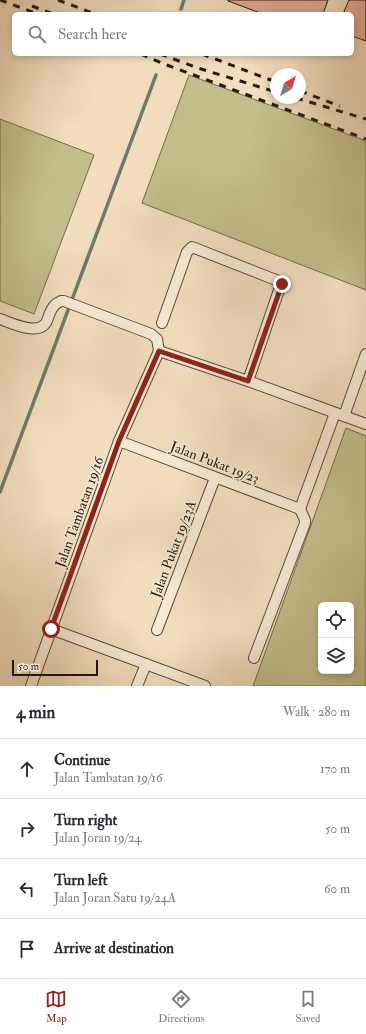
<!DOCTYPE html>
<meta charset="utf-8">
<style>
:root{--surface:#fff;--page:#f7f7f7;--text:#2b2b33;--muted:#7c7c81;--line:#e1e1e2;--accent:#8f2418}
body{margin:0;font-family:"IM FELL Double Pica",serif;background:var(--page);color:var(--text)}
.controls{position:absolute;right:12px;bottom:12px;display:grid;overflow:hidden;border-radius:6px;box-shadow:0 2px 6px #0003}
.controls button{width:36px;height:36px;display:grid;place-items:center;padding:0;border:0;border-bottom:1px solid var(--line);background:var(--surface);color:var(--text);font:20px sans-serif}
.compass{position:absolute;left:270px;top:68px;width:36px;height:36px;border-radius:50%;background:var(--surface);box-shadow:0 2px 6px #0003;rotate:38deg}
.scale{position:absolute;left:12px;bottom:10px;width:86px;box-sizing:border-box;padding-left:4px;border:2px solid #24170b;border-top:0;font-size:11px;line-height:14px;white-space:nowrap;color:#24170b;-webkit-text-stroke:3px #f7ead5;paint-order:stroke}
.stop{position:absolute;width:12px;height:12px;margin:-9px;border:3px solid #8f2418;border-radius:50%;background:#fff}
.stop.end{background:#8f2418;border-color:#fff;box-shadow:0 1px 4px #0008}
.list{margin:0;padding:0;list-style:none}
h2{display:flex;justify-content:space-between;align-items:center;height:52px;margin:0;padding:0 16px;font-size:17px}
h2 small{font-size:13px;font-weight:400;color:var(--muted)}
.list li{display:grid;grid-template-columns:26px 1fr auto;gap:12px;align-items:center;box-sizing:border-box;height:60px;padding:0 16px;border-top:1px solid var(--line)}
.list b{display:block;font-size:15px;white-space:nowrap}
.list p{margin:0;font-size:13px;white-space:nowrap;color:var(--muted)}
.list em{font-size:13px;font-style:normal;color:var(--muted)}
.icon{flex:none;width:22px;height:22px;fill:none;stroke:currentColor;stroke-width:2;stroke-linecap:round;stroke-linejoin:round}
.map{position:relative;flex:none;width:366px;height:686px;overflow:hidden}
.search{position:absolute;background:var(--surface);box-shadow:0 2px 6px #0003;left:12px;right:12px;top:12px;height:44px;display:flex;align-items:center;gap:10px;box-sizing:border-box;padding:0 14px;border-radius:6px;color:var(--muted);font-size:15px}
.sheet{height:292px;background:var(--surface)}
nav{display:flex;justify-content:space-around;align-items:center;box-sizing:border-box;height:56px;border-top:1px solid var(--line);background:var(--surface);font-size:11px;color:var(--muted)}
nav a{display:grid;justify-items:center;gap:2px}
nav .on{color:var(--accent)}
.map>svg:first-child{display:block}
.green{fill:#c2bf8c;stroke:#736b4c;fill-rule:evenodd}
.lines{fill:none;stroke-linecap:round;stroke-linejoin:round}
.stream{stroke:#6c7b6c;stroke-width:3.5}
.building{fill:#e4ac99;stroke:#24170b}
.street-casing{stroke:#584938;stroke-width:12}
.street{stroke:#f7ead5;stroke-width:10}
.rail{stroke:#24170b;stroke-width:3;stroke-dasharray:7 7;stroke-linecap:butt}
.route{stroke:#8f2418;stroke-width:5}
.labels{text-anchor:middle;stroke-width:3;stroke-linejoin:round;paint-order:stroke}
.street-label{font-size:14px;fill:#24170b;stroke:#f7ead5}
</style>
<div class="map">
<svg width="366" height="686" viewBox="0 0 366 686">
<rect width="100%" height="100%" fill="#f2debe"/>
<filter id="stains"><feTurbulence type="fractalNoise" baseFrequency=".005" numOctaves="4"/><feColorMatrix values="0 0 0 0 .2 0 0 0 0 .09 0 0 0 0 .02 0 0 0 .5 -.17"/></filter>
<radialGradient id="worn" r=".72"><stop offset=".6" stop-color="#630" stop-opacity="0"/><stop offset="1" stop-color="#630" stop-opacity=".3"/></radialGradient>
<g class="green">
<path d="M189 75 366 141V290L142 203Z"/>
<path d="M0 119 94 155 34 314 0 301Z"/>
<path d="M346 428 366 436V686H253ZM321 605H351V671H321Z"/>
</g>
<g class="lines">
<g class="stream">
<path d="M181 9 184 0"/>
<path d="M0 492 156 75"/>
</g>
</g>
<g class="building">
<path d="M228 0H328L323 14H263L228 1Z"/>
<path d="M349 0H366V41L352 36V14H343Z"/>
</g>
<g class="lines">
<defs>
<g id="street">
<path d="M0 319C11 323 36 335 45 324 47 322 48 318 49 315 52 308 54 304 61 301H64L151 334 157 339 159 351"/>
<path d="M162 323 187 252 192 247 281 282V284L248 381"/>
<path d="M159 351 248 381 366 424"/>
<path d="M344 416 366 354"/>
<path d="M119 441 300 509"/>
<path d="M300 509 335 413"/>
<path d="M51 629 205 686"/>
<path d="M157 630 215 478"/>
<path d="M254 658 305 523V520L300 509"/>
<path d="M31 686 119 441 159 351"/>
<path d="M137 686 146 664"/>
</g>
</defs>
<use href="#street" class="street-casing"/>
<use href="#street" class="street"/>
<g class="rail">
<path d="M0 0 38 14"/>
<path d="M58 0 95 14"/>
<path d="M32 6 53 14"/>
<path d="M141 54 164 64 366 139"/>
<path d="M160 54 198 68 276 92"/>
<path d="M202 54 276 82"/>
<path d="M300 91 340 106"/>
<path d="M296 98 366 119"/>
</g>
</g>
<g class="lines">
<path class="route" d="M51 629 119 441 159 351 248 381 282 284"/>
</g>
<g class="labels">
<g class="street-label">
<text transform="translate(215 462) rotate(21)" y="5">Jalan Pukat 19/23</text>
<text transform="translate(79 512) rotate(-70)" y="5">Jalan Tambatan 19/16</text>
<text transform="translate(173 549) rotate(-69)" y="5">Jalan Pukat 19/23A</text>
</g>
</g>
<rect width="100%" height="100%" filter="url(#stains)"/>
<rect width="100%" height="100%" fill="url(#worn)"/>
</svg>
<div class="controls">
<button><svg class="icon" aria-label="locate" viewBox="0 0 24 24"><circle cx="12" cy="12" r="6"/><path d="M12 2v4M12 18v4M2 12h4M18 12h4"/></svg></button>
<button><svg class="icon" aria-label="layers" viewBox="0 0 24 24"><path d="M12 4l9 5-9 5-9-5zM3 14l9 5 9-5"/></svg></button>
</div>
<svg class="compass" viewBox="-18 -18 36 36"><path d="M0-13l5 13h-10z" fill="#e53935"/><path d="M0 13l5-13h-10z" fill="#7c7c81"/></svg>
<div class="scale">50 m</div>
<div class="stop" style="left:51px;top:629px"></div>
<div class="stop end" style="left:282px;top:284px"></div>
<div class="search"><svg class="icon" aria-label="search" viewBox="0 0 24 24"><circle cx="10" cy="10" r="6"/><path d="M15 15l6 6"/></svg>Search here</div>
</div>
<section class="sheet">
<h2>4 min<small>Walk · 280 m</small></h2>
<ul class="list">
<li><svg class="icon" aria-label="ahead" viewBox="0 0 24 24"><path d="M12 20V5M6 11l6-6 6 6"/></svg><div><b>Continue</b><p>Jalan Tambatan 19/16</p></div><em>170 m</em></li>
<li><svg class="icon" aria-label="right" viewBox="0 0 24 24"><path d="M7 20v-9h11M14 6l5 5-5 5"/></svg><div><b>Turn right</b><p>Jalan Joran 19/24</p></div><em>50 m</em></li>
<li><svg class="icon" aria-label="left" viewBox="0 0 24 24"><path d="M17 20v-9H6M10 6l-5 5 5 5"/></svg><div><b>Turn left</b><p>Jalan Joran Satu 19/24A</p></div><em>60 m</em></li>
<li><svg class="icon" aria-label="arrive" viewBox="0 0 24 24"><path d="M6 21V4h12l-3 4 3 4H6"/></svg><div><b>Arrive at destination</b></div></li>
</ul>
</section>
<nav>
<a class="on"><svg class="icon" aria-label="map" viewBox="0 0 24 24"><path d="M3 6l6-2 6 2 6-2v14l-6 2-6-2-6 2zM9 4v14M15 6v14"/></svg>Map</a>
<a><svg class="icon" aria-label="directions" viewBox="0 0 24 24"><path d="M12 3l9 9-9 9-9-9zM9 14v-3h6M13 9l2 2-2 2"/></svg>Directions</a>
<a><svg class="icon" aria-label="saved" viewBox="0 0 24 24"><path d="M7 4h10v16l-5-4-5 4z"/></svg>Saved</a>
</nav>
